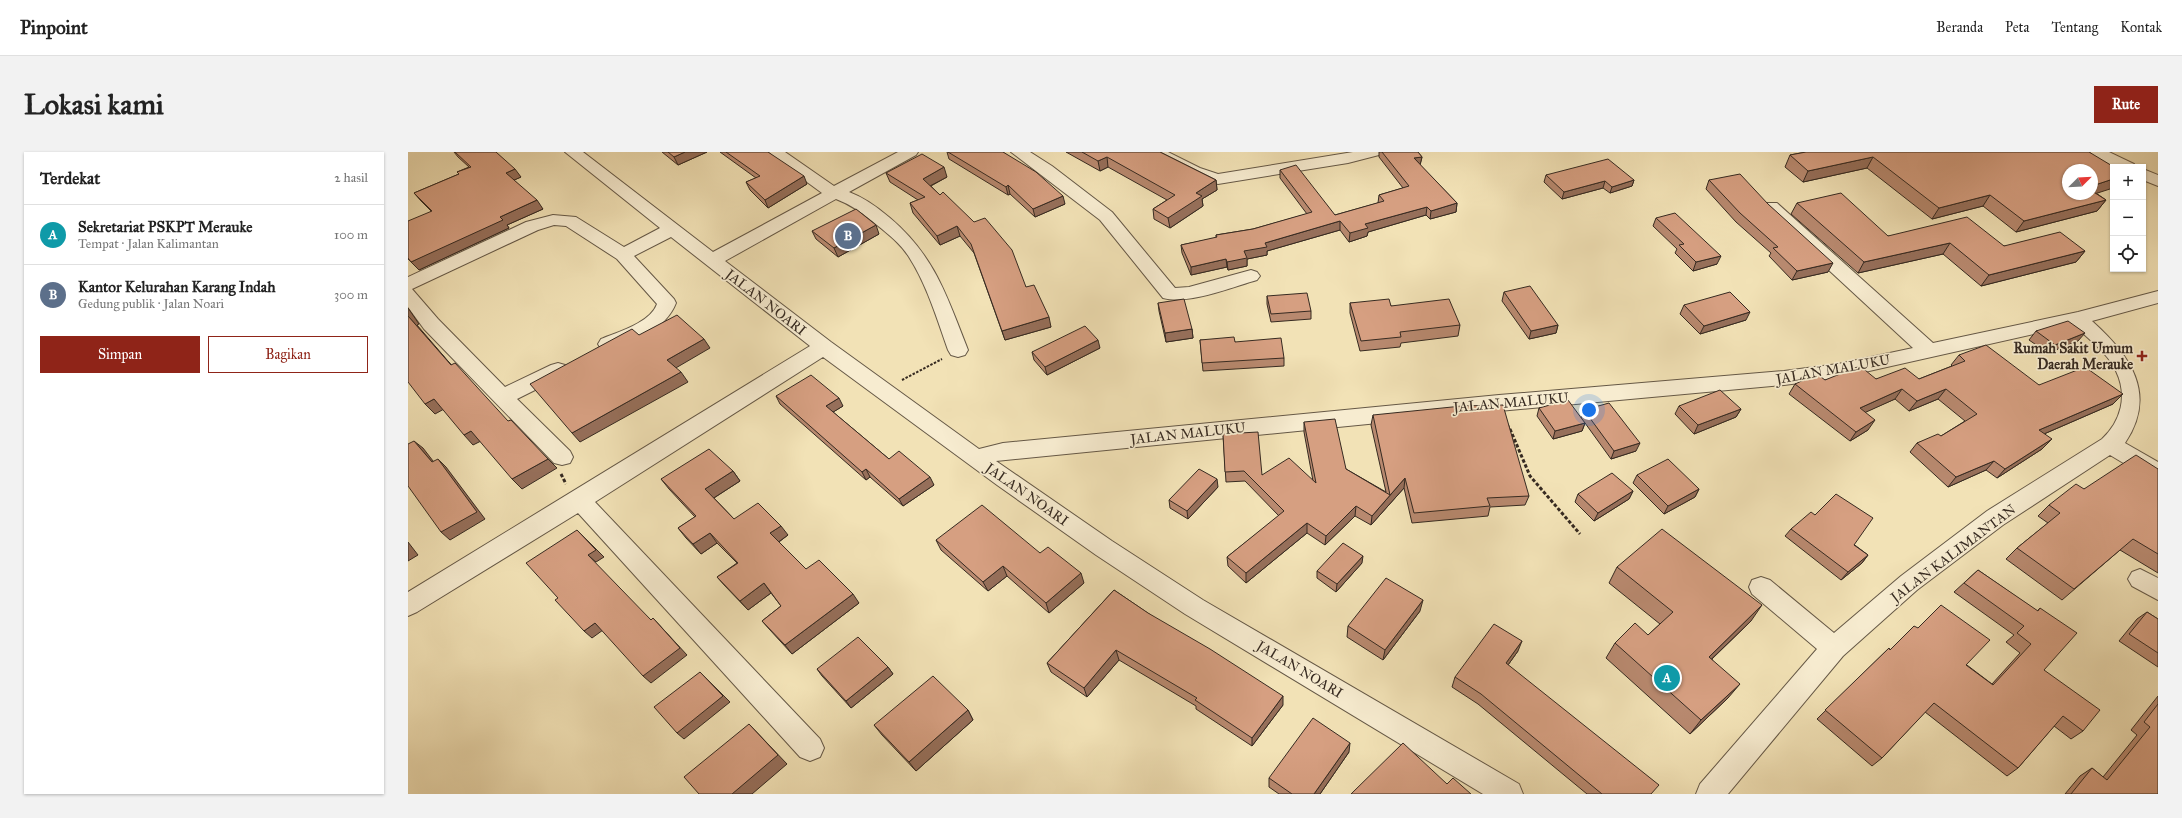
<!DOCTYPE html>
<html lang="id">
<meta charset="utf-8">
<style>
:root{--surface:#fff;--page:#f2f2f2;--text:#222;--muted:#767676;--line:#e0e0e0;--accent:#8f2418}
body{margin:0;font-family:"IM FELL Great Primer",serif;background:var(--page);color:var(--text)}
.controls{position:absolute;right:12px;top:12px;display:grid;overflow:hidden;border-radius:0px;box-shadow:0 1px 3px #0004}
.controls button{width:36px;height:36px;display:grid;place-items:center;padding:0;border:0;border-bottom:1px solid var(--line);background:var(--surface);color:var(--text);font:20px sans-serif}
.compass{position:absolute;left:1654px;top:12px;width:36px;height:36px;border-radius:50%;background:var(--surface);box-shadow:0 1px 3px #0004;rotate:66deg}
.you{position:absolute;left:1181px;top:258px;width:14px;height:14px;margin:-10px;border:3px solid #fff;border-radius:50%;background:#1a73e8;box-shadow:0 0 0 6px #1a73e833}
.badge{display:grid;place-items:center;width:26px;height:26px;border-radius:50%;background:var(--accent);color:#fff;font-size:13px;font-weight:700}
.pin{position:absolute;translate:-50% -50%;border:2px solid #fff;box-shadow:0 1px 4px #0006}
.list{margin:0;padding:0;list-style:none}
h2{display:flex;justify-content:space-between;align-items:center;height:52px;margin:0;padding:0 16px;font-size:17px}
h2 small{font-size:13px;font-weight:400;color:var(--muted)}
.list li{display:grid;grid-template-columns:26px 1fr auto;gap:12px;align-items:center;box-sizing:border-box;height:60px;padding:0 16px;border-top:1px solid var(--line)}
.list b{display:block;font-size:15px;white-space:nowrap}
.list p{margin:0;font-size:13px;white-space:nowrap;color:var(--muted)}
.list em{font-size:13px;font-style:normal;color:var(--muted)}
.actions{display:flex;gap:8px;padding:12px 16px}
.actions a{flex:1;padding:9px 0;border:1px solid var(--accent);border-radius:0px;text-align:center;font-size:14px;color:var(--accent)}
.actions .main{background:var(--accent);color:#fff}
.icon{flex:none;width:22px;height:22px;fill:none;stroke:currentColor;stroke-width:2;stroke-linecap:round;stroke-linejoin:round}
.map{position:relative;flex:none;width:1750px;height:642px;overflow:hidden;border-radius:0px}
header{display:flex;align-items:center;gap:24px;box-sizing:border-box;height:56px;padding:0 20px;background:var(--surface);border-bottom:1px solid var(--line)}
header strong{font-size:19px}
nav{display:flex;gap:22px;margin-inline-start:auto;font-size:14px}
.intro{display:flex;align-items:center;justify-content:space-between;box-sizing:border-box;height:96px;padding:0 24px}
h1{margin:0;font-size:28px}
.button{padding:10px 18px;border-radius:0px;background:var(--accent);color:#fff;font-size:14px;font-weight:700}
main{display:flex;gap:24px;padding:0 24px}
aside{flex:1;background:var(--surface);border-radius:0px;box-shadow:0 1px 3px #0004}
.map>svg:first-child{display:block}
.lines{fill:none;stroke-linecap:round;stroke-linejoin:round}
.minor-casing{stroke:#655846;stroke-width:2}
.path-far1{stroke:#362a21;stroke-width:2;stroke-dasharray:2.5 1.5;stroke-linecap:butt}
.path{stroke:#362a21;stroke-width:3;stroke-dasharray:3.5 2;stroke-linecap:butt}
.minor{fill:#f7ecd0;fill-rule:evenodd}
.wall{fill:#b8896f;stroke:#362a21}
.shaded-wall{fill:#966f5a;stroke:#362a21}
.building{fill:#d69f81;stroke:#362a21}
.poi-dot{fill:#8f2418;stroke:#f7ecd0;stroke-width:1.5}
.labels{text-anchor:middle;stroke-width:3.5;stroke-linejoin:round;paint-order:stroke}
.street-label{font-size:14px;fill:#362a21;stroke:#f7ecd0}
.poi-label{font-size:14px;font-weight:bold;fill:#362a21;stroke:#f7ecd0;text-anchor:end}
</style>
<header>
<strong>Pinpoint</strong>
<nav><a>Beranda</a><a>Peta</a><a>Tentang</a><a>Kontak</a></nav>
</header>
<div class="intro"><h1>Lokasi kami</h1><a class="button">Rute</a></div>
<main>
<aside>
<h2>Terdekat<small>2 hasil</small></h2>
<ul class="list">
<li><span class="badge" style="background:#0f9aa8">A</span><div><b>Sekretariat PSKPT Merauke</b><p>Tempat · Jalan Kalimantan</p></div><em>100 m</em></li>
<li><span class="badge" style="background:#5c6f8a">B</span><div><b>Kantor Kelurahan Karang Indah</b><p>Gedung publik · Jalan Noari</p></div><em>300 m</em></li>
</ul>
<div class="actions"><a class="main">Simpan</a><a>Bagikan</a></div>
</aside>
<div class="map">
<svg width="1750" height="642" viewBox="0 0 1750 642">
<rect width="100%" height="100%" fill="#f2e2b6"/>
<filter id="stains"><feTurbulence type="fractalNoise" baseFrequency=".005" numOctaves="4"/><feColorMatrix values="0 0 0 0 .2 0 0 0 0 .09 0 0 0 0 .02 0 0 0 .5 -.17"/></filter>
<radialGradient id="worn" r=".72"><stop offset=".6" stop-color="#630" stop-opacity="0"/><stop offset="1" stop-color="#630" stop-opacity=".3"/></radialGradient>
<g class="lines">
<defs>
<g id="minor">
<path d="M157 0H175L305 100 414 41 358 0H377L426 34 490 0H510L508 3 441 40C457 46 469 55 482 66 527 104 539 145 560 198L557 203 550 205 543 203 540 198C529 167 519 133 501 105 493 92 481 83 469 73 456 62 444 53 428 47L317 109 423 190 571 297 595 291 1091 243 1376 219 1430 212 1505 196 1357 59 1354 55 1357 51H1369L1525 191 1670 160 1750 139V151L1684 169C1722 203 1750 242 1717 291L1750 310V330L1742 327 1702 303 1595 373 1509 438 1435 504 1320 642H1288L1292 632 1409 497 1344 442 1341 435 1344 428 1353 425 1362 428 1426 481 1493 424 1579 359 1694 287C1713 269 1720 244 1708 219 1700 201 1680 187 1666 173L1430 226 1376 233 1091 259 588 309 704 389 795 448 1111 632 1115 642H1075L777 462 688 403 589 333 415 205 187 350 412 587 416 596 412 605 402 609 392 605 170 361 9 460 0 464V440L402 194 263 85 226 104 266 147 268 151C258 177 225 192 200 199L193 197 190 192 193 187C210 180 242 171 249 152L209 107 158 74 146 73 130 78 4 137 30 167 97 235 143 213 150 211 157 213 160 218 157 223 109 247 162 299 165 305 162 311 154 313 146 311 16 177 0 155V125L118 70 145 63 168 65 216 95 252 76Z"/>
<path d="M603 0H622L644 14 704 60 767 136 781 135 843 118 849 120 852 124 849 128C824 135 781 153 755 146L692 68Z"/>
<path d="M740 0H760L792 16 810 22 945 0H973L971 3 940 11 810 32 780 23 742 3Z"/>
<path d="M1680 0H1701L1726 12 1728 15H1707L1682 3Z"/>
<path d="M1735 17 1750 23V34L1735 28Z"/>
<path d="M1732 417 1750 426V448L1724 434 1720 427 1724 420Z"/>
</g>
</defs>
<use href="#minor" class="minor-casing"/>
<g class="path-far1">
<path d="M494 228 534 207"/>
<path d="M1100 273 1102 278"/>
</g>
<g class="path">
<path d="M1102 277 1122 324 1172 382"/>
<path d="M153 322 158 332"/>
</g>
<use href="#minor" class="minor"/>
</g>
<g class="wall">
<path d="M46 0H88L113 25 106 28 135 57 99 73 101 76 11 118 0 107 23 59 13 49 6 41 51 22 49 20 61 15 50 5Z"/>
<path d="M254 0H299L270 13Z"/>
<path d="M312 0H360L399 32 360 56 342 38 338 30 348 26Z"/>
<path d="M539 0H595L657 52 627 65 602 42 600 43 541 7Z"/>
<path d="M658 0H752L808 28 809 38 794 47 795 54 762 76 746 67 745 57 759 48 700 15 692 19Z"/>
<path d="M971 0H1010L1014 5 1012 13 1049 51 1048 60 1022 67 1018 63 960 80 959 84 941 90 932 78 859 99V103L839 107V114L820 118 819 115 783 123 774 101 773 93 808 86V83L845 77 899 62 872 26V18L927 63 970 51 971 43 995 36 971 5Z"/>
<path d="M1398 0H1682V1L1688 41 1698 48 1689 59 1608 80 1575 54 1524 67 1459 16 1395 30 1377 15 1382 3Z"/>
<path d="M478 21 539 25 523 34 618 135 643 175 597 188 566 101 552 84 532 93 505 61 502 51 510 48 482 30Z"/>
<path d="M1138 23 1226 28 1224 34 1202 41 1195 36 1154 47 1136 30Z"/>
<path d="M1301 28 1360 52 1420 120 1384 128 1361 104 1363 101 1328 70 1298 37Z"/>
<path d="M1389 51 1480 84 1596 94 1677 99 1668 110 1573 134 1535 102 1450 121 1383 62Z"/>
<path d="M1248 66 1309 112 1285 119 1267 101 1269 97 1245 74Z"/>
<path d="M404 79 471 82 430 105 408 87Z"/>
<path d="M1096 140 1150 173 1148 181 1121 187 1094 149Z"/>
<path d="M859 144 903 159V167L863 170 859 152Z"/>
<path d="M750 151 784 177 785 186 758 190 751 159Z"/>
<path d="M942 151 983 154 1052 173 1050 184 993 191 992 195 952 199 942 161Z"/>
<path d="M1276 153 1338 168 1292 182 1272 162Z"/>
<path d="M1628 179 1670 189 1640 201 1621 188Z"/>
<path d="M792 188 827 190 876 206V214L795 219Z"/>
<path d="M692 196 639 223 626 208 624 200Z"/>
<path d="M1551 203 1631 233 1705 252 1636 282 1634 297 1589 326 1578 318 1540 335 1502 300 1509 291 1533 284 1557 269 1530 247 1501 259 1487 247 1457 260 1460 278 1442 289 1381 242 1387 232 1417 228 1468 227H1511L1544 214 1543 213Z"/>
<path d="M368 244 435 254 425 260 481 307 526 333 495 354 462 325 458 328 372 252Z"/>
<path d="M1271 254 1333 257 1328 265 1286 282 1267 262Z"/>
<path d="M1131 256 1173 266 1176 258 1228 299 1203 307 1177 271 1174 279 1145 287 1129 264Z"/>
<path d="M965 263 1121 344 1117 353 1082 355 1080 364 1004 371 996 336 963 373 947 364 917 393 899 381 838 431 820 414 819 405 871 364 837 329 818 330 815 282 854 323 905 329 896 280V270L938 317 978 340 963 273Z"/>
<path d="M1750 317V421L1712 398 1654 448 1598 407 1609 396 1640 371 1630 364 1641 353 1676 337Z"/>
<path d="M325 319 332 329 306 346 326 367 380 383 371 390 398 417 451 451 384 502 362 478 354 469 373 454 363 441 340 458 317 434 309 425 329 411 309 391 293 402 278 386 270 376 287 365 261 337 253 327Z"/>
<path d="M1229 323 1291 337 1287 345 1256 362 1225 331Z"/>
<path d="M810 335 780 367 762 356 761 348Z"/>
<path d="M1225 339 1221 347 1186 369 1167 350 1170 342Z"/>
<path d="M1407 363 1460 403 1454 411 1433 428 1377 384 1383 377Z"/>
<path d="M528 388 632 401 676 431 641 461 599 424 580 439 533 398Z"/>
<path d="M954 411 928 440 909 426V419Z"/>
<path d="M1209 415 1343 469 1304 507 1320 546 1282 582 1198 506 1207 491 1240 483 1252 472 1201 431Z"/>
<path d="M1570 418 1629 459 1632 456 1636 518 1675 579 1663 587 1646 574 1610 616 1599 624 1517 560 1474 606 1464 614 1409 567 1481 496 1482 498 1510 476 1584 532 1612 501 1598 490 1606 483 1546 440Z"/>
<path d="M706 438 875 553 844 594 788 557V554L711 508 679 545 643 520 639 511Z"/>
<path d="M1012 459 975 508 939 485 940 474Z"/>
<path d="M1739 460 1750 467V515L1711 489 1729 467Z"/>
<path d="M1110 499 1100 513 1243 642H1179L1070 552 1044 535 1047 525Z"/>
<path d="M480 515 485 522 443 556 414 524 409 517Z"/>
<path d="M1750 544V642H1657L1672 624 1684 616 1695 625 1729 583 1723 578Z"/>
<path d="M560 558 565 568 508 619 474 583 466 573Z"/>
<path d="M941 600 912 642H871L861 635V626Z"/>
</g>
<g class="shaded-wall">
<path d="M277 0H299L270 13 266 5Z"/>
<path d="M699 5 700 15 692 19 690 9Z"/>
<path d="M1014 5 1012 13 1006 6Z"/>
<path d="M1465 5 1459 16 1395 30 1400 19Z"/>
<path d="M536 15 539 25 518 36 515 27Z"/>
<path d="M107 17 113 25 104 29 98 21Z"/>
<path d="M396 24 399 32 360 56 357 48Z"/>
<path d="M1705 27V36L1671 47 1684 42V34Z"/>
<path d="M808 28 809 38 794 47 795 54 762 76 760 66 788 41Z"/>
<path d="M1226 28 1224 34 1202 41 1204 35Z"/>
<path d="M1197 29 1195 36 1154 47 1156 40Z"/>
<path d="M600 33 602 42 600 43 598 35Z"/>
<path d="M1582 43 1575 54 1524 67 1531 56Z"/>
<path d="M655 44 657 52 627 65 625 57Z"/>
<path d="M129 48 135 57 99 73 101 76 11 118 3 110 92 65Z"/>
<path d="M1698 48 1689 59 1608 80 1616 69Z"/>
<path d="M1049 51 1048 60 1022 67 1023 59Z"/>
<path d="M1019 55 1018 63 960 80 959 84 941 90 942 81 957 72Z"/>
<path d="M932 69V78L859 99V103L839 107V114L820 118 819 110 836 99 857 91Z"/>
<path d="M468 73 471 82 430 105 426 96Z"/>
<path d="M549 74 552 84 532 93 529 84Z"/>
<path d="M1542 91 1535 102 1450 121 1456 110Z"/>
<path d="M1677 99 1668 110 1573 134 1581 123Z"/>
<path d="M1313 104 1309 112 1285 119 1288 110Z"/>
<path d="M818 107 819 115 783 123V115Z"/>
<path d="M1425 111 1420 120 1384 128 1389 119Z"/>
<path d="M0 156 11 172 9 173 52 223 0 164Z"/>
<path d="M1342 160 1338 168 1292 182 1296 174Z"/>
<path d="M641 165 643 175 597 188 594 179Z"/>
<path d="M1150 173 1148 181 1121 187 1123 179Z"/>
<path d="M784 177 785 186 758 190 757 181Z"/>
<path d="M1677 181 1670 189 1640 201 1647 193Z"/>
<path d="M296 187 302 196 266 217 259 208Z"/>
<path d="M690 188 692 196 639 223 637 215Z"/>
<path d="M273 220 280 230 172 290 164 281Z"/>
<path d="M1494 237 1487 247 1445 266 1452 256Z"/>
<path d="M1538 237 1530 247 1501 259 1509 249Z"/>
<path d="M1715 242 1705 252 1622 288 1631 278Z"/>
<path d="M431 246 435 254 422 262 418 254Z"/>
<path d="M26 247 36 257 27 262 17 252Z"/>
<path d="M1333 257 1328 265 1286 282 1290 273Z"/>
<path d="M1467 268 1460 278 1442 289 1448 280Z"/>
<path d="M1177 271 1174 279 1145 287 1147 279Z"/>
<path d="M63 279 73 289 65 293 56 283Z"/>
<path d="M1644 287 1634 297 1589 326 1597 317Z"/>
<path d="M6 289 15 296 32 318 24 310Z"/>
<path d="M1232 291 1228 299 1203 307 1206 299Z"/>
<path d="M30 307 38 315 77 367 42 388 33 380Z"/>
<path d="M140 307 149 316 114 337 104 327Z"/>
<path d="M1586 309 1578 318 1540 335 1548 325Z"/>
<path d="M458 317 462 325 458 328 454 320Z"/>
<path d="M325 319 332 329 304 347 297 337Z"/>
<path d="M522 325 526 333 495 354 491 347Z"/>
<path d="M997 326 996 336 963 373 964 364Z"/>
<path d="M809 327 810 335 780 367 779 359Z"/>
<path d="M1291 337 1287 345 1256 362 1260 354Z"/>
<path d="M1225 339 1221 347 1186 369 1190 361Z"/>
<path d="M948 354 947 364 917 393 918 384Z"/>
<path d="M899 371V381L838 431V421Z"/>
<path d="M373 374 380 383 369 391 362 381Z"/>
<path d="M169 378 196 405 188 410 180 403Z"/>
<path d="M302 381 309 391 293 402 285 392Z"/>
<path d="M0 390 10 403 0 409Z"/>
<path d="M1460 403 1454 411 1433 428 1440 420Z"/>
<path d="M955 404 954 411 928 440 929 432Z"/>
<path d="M595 414 599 424 580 439 575 430Z"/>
<path d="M673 421 676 431 641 461 638 451Z"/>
<path d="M356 431 363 441 340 458 332 449Z"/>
<path d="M445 442 451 451 384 502 377 493Z"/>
<path d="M1015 448 1012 459 975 508 977 498Z"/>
<path d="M1354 453 1343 469 1291 519 1301 505Z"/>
<path d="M245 466 279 503 243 531 235 524Z"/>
<path d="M187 471 195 478 184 486 176 479Z"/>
<path d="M1114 489 1110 499 1095 520 1098 511Z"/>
<path d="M708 498 711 508 679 545 676 536Z"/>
<path d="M480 515 485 522 443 556 438 549Z"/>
<path d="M292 520 322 550 276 587 269 581Z"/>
<path d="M1332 532 1320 546 1282 582 1293 568Z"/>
<path d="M875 544V553L844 594V586Z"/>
<path d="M560 558 565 568 508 619 501 610Z"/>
<path d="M341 572 379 612 344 642H324Z"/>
<path d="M942 591 941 600 912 642H906Z"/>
</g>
<g class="building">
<path d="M47 0H88L107 17 98 21 129 48 92 65 95 68 3 110 0 106V69L24 59 6 41 51 22 49 20 63 15Z"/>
<path d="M260 0H277L266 5Z"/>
<path d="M318 0H360L396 24 357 48 338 30 352 24Z"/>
<path d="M540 0H595L628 20 655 44 625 57 600 33 598 35Z"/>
<path d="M674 0H752L808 28 788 41 794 44 760 66 745 57 767 43 699 5 690 9Z"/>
<path d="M974 0H1010L1014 5 1006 6 1049 51 1023 59 1019 55 957 72 960 76 942 81 932 69 857 91 859 95 836 99 839 106 819 110 818 107 783 115 773 93 809 85 808 83 845 77 904 60 872 18 888 13 927 63 976 49 971 43 1001 34Z"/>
<path d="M1398 0H1681L1706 15H1705V27L1684 34V18H1660V42H1684V39L1698 48 1616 69 1582 43 1531 56 1465 5 1400 19 1382 3Z"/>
<path d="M514 2 536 15 515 27 532 43 535 40 566 70 577 66 604 98 618 135 626 133 641 165 594 179 563 92 549 74 529 84 502 51 517 45 478 21Z"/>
<path d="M1200 7 1226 28 1204 35 1197 29 1156 40 1138 23Z"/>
<path d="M1332 22 1360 52 1425 111 1389 119 1365 96 1370 95 1332 61 1301 28Z"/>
<path d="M1433 41 1480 84 1559 65 1596 94 1652 80 1677 99 1581 123 1542 91 1456 110 1389 51Z"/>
<path d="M448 57 468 73 426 96 404 79Z"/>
<path d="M1267 61 1313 104 1288 110 1271 93 1276 92 1248 66Z"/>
<path d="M1122 134 1150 173 1123 179 1096 140Z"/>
<path d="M1322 140 1342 160 1296 174 1276 153Z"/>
<path d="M899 141 903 159 863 162 859 144Z"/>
<path d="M776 147 784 177 757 181 750 151Z"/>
<path d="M981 147 983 154 1041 147 1052 173 992 180 993 185 953 189 942 151Z"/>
<path d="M269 163 296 187 259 208 273 220 164 281 122 232 224 177 231 183Z"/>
<path d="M0 164 43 213 47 211 100 269 103 268 140 307 104 327 63 279 56 283 26 247 17 252 0 230Z"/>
<path d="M1660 169 1677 181 1647 193 1628 179Z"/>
<path d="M677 174 690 188 637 215 624 200Z"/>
<path d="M826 185 827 190 873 186 876 206 794 211 792 188Z"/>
<path d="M1578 193 1631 233 1677 215 1715 242 1631 278 1644 287 1597 317 1586 309 1548 325 1509 291 1530 282 1533 284 1569 262 1538 237 1509 249 1494 237 1452 256 1467 268 1448 280 1387 232 1409 222 1417 228 1452 214 1468 227 1497 216 1511 227 1557 209 1551 203Z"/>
<path d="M403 223 431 246 418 254 481 307 491 299 522 325 491 347 458 317 454 320 368 244Z"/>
<path d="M1312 238 1333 257 1290 273 1271 254Z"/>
<path d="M1160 248 1177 271 1147 279 1131 256Z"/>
<path d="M1201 251 1232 291 1206 299 1176 258Z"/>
<path d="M1095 253 1121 344 1079 346 1082 354 1006 361 997 326 964 364 948 354 918 384 899 371 838 421 819 405 876 359 836 319 817 320 815 282 850 280 854 323 881 306 908 331 896 270 927 267 938 317 982 343 965 263 1054 254Z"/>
<path d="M6 289 24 310 30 307 69 360 33 380 0 334V292Z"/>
<path d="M301 297 325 319 297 337 326 367 350 351 373 374 362 381 398 417 411 408 445 442 377 493 354 469 373 454 356 431 332 449 309 425 330 411 302 381 285 392 270 376 288 364 253 327Z"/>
<path d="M1728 303 1750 317V402L1725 387 1666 437 1609 396 1652 361 1641 353 1668 332 1676 337Z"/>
<path d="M1260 307 1291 337 1260 354 1229 323Z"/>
<path d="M791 317 809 327 779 359 761 348Z"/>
<path d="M1204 321 1225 339 1190 361 1170 342Z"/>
<path d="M1428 342 1465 366 1446 393 1460 403 1440 420 1383 377 1403 360 1407 363Z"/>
<path d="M574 353 632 401 640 395 673 421 638 451 595 414 575 430 528 388Z"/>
<path d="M1254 377 1354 453 1301 505 1332 532 1293 568 1207 491 1227 471 1240 483 1265 460 1209 415Z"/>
<path d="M169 378 188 398 180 403 243 468 245 466 272 496 235 524 187 471 176 479 147 448 150 446 118 411Z"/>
<path d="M935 391 955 404 929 432 909 419Z"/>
<path d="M1570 418 1630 459 1632 456 1669 481 1636 518 1692 558 1675 579 1655 564 1610 616 1526 551 1474 606 1417 558 1481 496 1482 498 1506 474 1510 476 1533 453 1582 488 1558 513 1585 533 1623 492 1609 481 1616 474 1556 431Z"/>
<path d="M978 426 1015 448 977 498 940 474Z"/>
<path d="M706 438 740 461 802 497 875 544 844 586 787 548 789 546 708 498 676 536 639 511Z"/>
<path d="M1739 460 1750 467V501L1721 482Z"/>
<path d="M1086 472 1114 489 1098 511 1251 633 1243 642H1194L1073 542 1047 525Z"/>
<path d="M450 485 480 515 438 549 409 517Z"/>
<path d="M292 520 315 544 269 581 246 555Z"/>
<path d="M525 524 560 558 501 610 466 573Z"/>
<path d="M1750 552V642H1663L1684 616 1699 628 1742 575 1736 570Z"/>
<path d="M905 566 942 591 906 642H884L861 626Z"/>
<path d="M341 572 370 603 324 642H291L276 625Z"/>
<path d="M995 591 1039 632 1045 626 1063 642H943Z"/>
</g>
<path class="poi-dot" d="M1732 198h4v4h4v4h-4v4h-4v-4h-4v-4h4z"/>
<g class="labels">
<g class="street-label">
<text transform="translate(358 150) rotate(38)" y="5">JALAN NOARI</text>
<text transform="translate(1425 217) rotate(-10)" y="5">JALAN MALUKU</text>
<text transform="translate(1103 250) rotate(-5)" y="5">JALAN MALUKU</text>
<text transform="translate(780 281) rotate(-6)" y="5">JALAN MALUKU</text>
<text transform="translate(619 342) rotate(35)" y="5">JALAN NOARI</text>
<text transform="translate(1545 401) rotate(-37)" y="5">JALAN KALIMANTAN</text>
<text transform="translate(892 517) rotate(31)" y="5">JALAN NOARI</text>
</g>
<g class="poi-label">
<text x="1725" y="201">Rumah Sakit Umum<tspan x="1725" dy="16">Daerah Merauke</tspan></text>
</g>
</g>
<rect width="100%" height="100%" filter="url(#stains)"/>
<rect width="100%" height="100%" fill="url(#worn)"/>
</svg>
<div class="controls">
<button>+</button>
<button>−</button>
<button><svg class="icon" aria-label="locate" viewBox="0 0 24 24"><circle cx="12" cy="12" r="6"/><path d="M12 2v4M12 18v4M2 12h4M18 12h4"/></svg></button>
</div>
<svg class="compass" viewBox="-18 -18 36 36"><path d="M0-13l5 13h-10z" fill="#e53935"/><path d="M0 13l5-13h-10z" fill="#767676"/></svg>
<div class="you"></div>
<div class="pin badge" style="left:1259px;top:526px;background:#0f9aa8">A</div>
<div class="pin badge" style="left:440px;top:84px;background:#5c6f8a">B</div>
</div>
</main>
